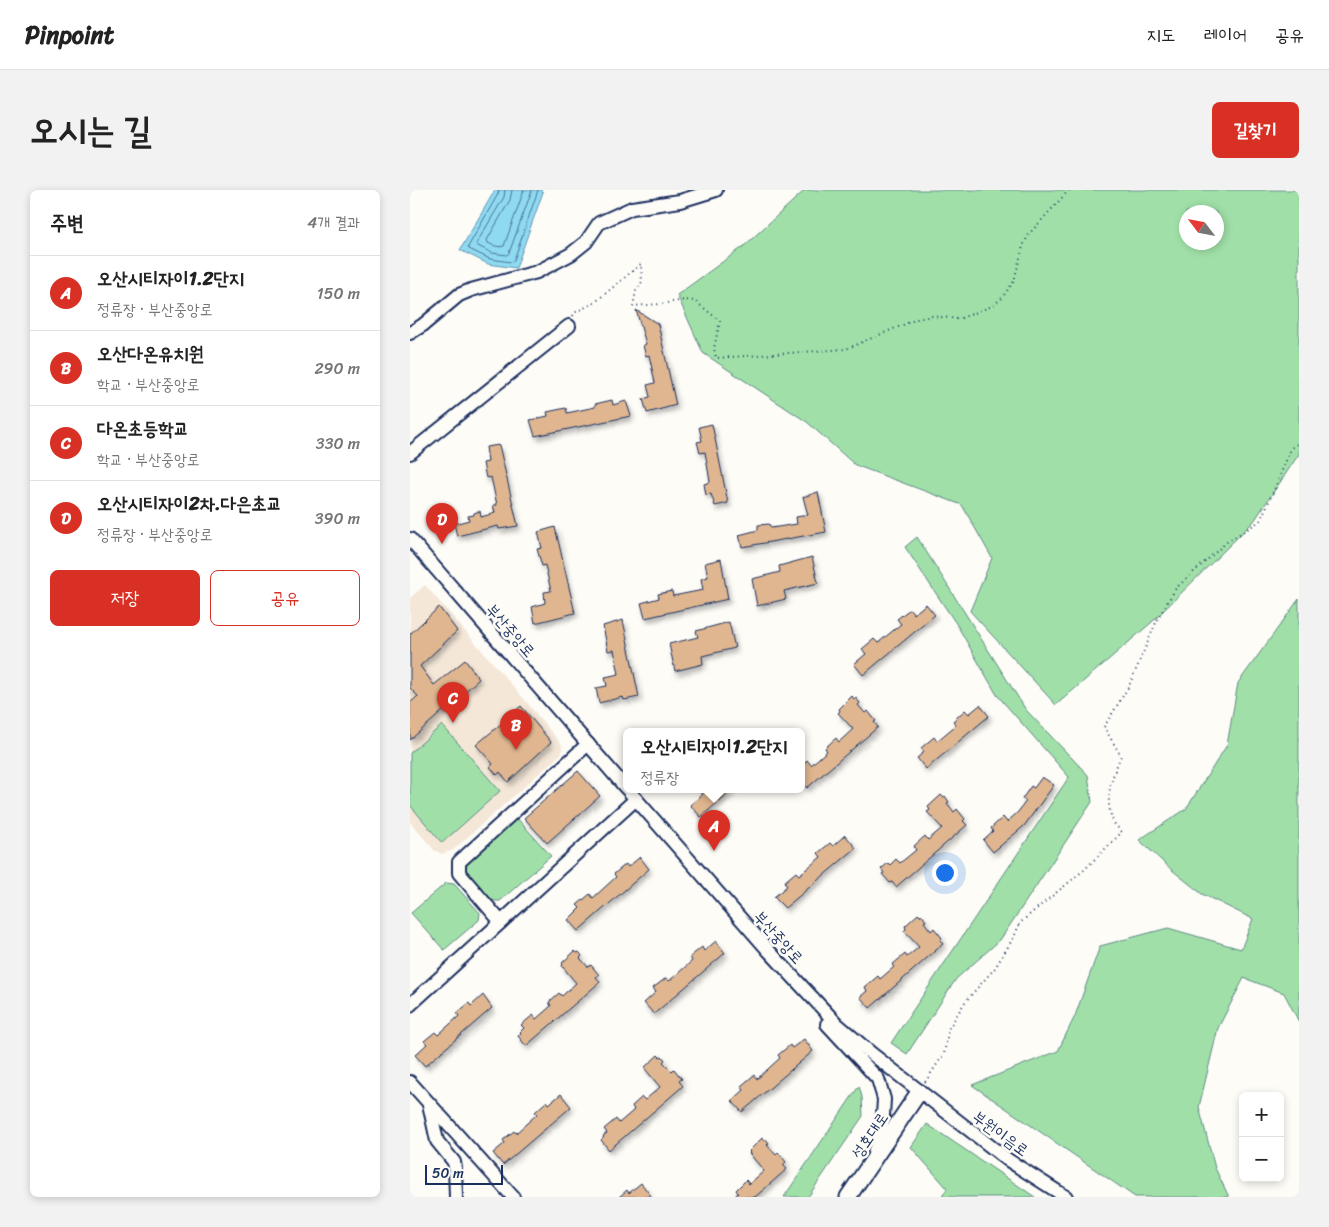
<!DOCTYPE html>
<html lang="ko">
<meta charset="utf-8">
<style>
:root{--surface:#fff;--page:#f2f2f2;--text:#222;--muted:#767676;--line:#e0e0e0;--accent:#d93025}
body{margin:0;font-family:Sriracha,"Poor Story",sans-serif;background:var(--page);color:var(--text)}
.controls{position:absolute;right:15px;bottom:15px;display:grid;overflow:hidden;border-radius:8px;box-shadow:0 2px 8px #0003}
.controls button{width:45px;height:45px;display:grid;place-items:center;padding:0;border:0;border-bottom:1px solid var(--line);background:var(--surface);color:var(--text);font:25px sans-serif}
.compass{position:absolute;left:769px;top:15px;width:45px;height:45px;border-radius:50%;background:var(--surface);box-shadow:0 2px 8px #0003;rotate:302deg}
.scale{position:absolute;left:15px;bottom:12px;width:78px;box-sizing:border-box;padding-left:5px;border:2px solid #1b2f5e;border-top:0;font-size:14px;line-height:18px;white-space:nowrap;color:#1b2f5e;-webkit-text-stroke:4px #fdfcf7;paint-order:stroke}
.you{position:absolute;left:534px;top:682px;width:18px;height:18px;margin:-12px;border:4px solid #fff;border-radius:50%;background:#1a73e8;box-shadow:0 0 0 8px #1a73e833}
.badge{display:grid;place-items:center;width:32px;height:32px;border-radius:50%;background:var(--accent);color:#fff;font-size:16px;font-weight:700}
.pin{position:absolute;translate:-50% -41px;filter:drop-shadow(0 1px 2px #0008)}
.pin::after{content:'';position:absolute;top:26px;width:18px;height:15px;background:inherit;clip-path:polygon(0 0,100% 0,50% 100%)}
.popup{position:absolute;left:213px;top:538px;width:182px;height:65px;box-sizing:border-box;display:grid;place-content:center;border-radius:8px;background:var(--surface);filter:drop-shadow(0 1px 4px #0005);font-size:16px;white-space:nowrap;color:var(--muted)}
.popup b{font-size:19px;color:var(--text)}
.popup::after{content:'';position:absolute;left:50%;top:100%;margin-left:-10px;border:10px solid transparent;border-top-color:var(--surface)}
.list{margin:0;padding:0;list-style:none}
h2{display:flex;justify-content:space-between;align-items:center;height:65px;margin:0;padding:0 20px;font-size:21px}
h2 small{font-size:16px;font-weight:400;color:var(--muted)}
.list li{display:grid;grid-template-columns:32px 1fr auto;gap:15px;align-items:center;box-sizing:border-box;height:75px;padding:0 20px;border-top:1px solid var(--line)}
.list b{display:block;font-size:19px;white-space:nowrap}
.list p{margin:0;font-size:16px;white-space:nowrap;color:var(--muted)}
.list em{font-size:16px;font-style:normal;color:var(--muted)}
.actions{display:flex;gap:10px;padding:15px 20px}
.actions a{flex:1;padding:11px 0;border:1px solid var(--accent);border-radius:8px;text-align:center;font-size:18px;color:var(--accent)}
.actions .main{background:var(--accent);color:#fff}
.map{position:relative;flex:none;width:889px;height:1007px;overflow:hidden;border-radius:8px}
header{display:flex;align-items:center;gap:30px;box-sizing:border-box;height:70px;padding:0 25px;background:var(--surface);border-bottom:1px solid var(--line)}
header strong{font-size:24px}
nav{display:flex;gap:28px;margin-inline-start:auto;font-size:18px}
.intro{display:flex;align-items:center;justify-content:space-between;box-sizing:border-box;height:120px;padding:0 30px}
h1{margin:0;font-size:35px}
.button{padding:12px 22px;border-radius:8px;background:var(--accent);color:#fff;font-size:18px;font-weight:700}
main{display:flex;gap:30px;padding:0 30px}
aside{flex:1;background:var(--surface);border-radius:8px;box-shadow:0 2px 8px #0003}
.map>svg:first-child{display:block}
.built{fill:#f4e7d8}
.green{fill:#a0e0a8;stroke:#5e8883;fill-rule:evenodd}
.water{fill:#8fdaf0;stroke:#6196b6}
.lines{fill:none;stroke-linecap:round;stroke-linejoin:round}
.shore{stroke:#497398;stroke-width:1}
.building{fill:#dfb68f;stroke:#1b2f5e;filter:url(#shadow)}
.minor-casing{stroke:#1b2f5e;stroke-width:16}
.major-casing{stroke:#1b2f5e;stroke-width:19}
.path{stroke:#1b2f5e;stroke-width:2;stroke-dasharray:1 4;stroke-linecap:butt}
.minor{stroke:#fdfcf7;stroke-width:12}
.major{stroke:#fdfcf7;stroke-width:15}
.labels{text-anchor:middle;stroke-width:5;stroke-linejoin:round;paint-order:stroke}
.street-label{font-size:16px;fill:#1b2f5e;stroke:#fdfcf7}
</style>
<header>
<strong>Pinpoint</strong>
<nav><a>지도</a><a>레이어</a><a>공유</a></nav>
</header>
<div class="intro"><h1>오시는 길</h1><a class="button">길찾기</a></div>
<main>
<aside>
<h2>주변<small>4개 결과</small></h2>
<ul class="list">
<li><span class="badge">A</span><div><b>오산시티자이1.2단지</b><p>정류장 · 부산중앙로</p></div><em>150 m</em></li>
<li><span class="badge">B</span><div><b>오산다온유치원</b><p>학교 · 부산중앙로</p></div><em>290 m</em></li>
<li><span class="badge">C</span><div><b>다온초등학교</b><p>학교 · 부산중앙로</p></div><em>330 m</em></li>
<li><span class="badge">D</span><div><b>오산시티자이2차.다은초교</b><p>정류장 · 부산중앙로</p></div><em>390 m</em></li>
</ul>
<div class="actions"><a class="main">저장</a><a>공유</a></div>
</aside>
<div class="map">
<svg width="889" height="1007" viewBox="0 0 889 1007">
<defs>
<filter id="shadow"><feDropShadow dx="2.5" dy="4" stdDeviation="2.5" flood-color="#0004"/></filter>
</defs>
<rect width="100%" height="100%" fill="#fdfcf7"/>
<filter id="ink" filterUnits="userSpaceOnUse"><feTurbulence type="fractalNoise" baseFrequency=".02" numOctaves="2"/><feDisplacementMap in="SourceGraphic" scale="10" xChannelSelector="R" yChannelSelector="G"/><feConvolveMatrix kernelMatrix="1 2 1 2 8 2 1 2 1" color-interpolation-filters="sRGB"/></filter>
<g filter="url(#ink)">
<path class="built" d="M15 395 114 509 152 555V563L43 660 32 664 24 660 0 632V408Z"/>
<g class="green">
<path d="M395 0H889V264L844 331 742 432 646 515 560 421 582 368 552 315 445 275 397 232 293 163 267 105 333 57ZM776 22H806V52H776Z"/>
<path d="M507 347 616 520 678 585 682 612 590 750 546 789 497 864 481 853 659 587 587 505 547 435 495 357Z"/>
<path d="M889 409V832L874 803 834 788 808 838 789 917 805 978 819 1007H725L562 895 648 861 665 826 690 756 758 738 831 759 843 729 792 704 762 680 729 650 776 619 817 555 828 493Z"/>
<path d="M32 535 90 601 32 653 0 615V563Z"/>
<path d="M106 627 141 666 90 711H83L55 682V675Z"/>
<path d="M36 693 44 694 70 723 69 730 34 760 1 723Z"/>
<path d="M449 896 452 907 453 926 398 1007H374Z"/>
<path d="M517 934 625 1007H532L537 998 501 957Z"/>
</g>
<path class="water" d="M85 0H131L133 2 106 78 78 74 50 60Z"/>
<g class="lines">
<g class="shore">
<path d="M89 0 88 4 58 57 59 59 80 69 101 72 104 70 128 0"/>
<path d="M95 0 94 7 66 54 68 56 82 63 97 65 99 63 122 0"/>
<path d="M102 0 100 10 77 50 78 53C82 55 89 58 94 56L114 0"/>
</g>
</g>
<g class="building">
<path d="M226 120 248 134 266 215 237 223 233 209 240 207 237 195 245 193 239 165 236 166 233 156 236 154Z"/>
<path d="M202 210 203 215 216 211 221 226 125 246 120 230 138 226 137 222 156 218 157 223 185 217V214Z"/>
<path d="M302 234 318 313 305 316 301 304 296 305 294 294 300 292 295 262 290 263 287 252 292 251 289 237Z"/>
<path d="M89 255 108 336 89 339 88 336 47 346 44 334 59 330 58 326 64 325V323L70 321 71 327 85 323 83 315H87L81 287 76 288 73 273 78 272 76 257Z"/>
<path d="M408 302 416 342 332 357 329 345 348 340V335L359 334 361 338 387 334 386 327 398 325 393 307Z"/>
<path d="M145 337 165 423 125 433 122 417 135 413 134 402 141 401 135 375 132 376 127 359 132 358 128 342Z"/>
<path d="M402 367 408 393 374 401 376 409 347 416 342 389 370 382 369 376Z"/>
<path d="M311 369 318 409 235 428 231 413 249 408 248 404 262 401 263 406 293 400 291 389 298 387 295 373Z"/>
<path d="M516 414 525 425 453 485 444 474 456 464 452 459 464 449 468 453 491 434 487 429 500 419 504 424Z"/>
<path d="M29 417 47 441 10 476 24 495 55 470 69 489 0 550V513L8 506 0 498V444Z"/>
<path d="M213 430 229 507 214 510 213 507 189 513 186 498 197 496 195 487 209 484 204 460 198 461 193 436Z"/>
<path d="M319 432 325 458 292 466 293 474 265 481 259 454 288 447 286 441Z"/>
<path d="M442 506 444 509 446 508 450 513 448 515 455 523 458 521 466 531 464 532 468 537 397 598 393 593 392 594V575L397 570 401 575 417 561 415 558 426 548 429 552 443 539 428 523 430 521 429 519Z"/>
<path d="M570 515 579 526 516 579 507 568 514 562 511 558 524 547 527 551 546 535 543 531 555 520 559 524Z"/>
<path d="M111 516 141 552 98 592 90 582 87 585 80 577 83 574 66 555 92 533 94 535 99 530 97 528Z"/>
<path d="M168 581 190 606 137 653 114 628Z"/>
<path d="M632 587 644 595 614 636 583 662 573 650 583 641 581 638 593 627 597 632 608 622 616 611 612 609 621 596 624 598Z"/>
<path d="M291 600H322L291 627 280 615 293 604 289 601Z"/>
<path d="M531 605 533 607 535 606 539 612 537 613 544 622 547 619 555 629 553 631 557 635 486 697 482 692 480 693 472 684 474 683 471 679 478 673 480 675 486 669 490 673 506 660 504 656 515 646 518 650 532 638 517 622 520 620 518 617Z"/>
<path d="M435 645 446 658 375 718 364 707 377 696 374 692 386 682 389 685 411 667 408 663 420 653 423 656Z"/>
<path d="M230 667 239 679 168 741 158 730 170 718 167 715 180 704 183 708 206 687 204 684 216 674 218 677Z"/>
<path d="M508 724 510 726 512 725 516 731 514 732 521 741 524 738 532 748 530 750 533 754 460 818 450 807 457 801 455 797 468 786 470 789 484 777 482 775 495 764 497 767 509 757 494 741 496 739 495 736Z"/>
<path d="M306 751 315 763 244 824 234 813 246 802 243 798 256 788 259 791 282 771 280 767 292 757 294 761Z"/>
<path d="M165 761 167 763 169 762 172 766 170 768 178 777 181 775 189 785 186 787 190 792 116 856 108 846 111 843 110 842 114 838 111 835 123 825 126 829 141 816 139 812 149 803 152 806 166 793 152 776 153 774 152 773Z"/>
<path d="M73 805 82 818 15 876 5 865 17 854 14 851 25 842 28 845 49 826 47 823 59 813 61 816Z"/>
<path d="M394 849 403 861 332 922 322 911 334 900 331 896 344 885 347 889 370 868 368 865 380 855 382 858Z"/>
<path d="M248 865 250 867 252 866 255 870 253 872 262 881 264 879 272 889 269 891 273 896 199 960 191 950 194 947 193 946 197 943 194 939 206 929 209 933 224 920 222 916 232 907 235 910 250 897 235 879H236L235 877Z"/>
<path d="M151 904 161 917 93 975 83 963 95 953 93 950 104 941 106 943 127 924 125 922 137 911 139 914Z"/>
<path d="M352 948 354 951 356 949 359 953 357 955 366 965 368 962 376 972 373 975 377 979 345 1007H324L328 1003 326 1000 336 990 339 994 354 981 339 963 340 962 339 961Z"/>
<path d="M231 993 241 1006 239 1007H209L217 1000 219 1003Z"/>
</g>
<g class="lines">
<defs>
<g id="minor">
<path d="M0 143 13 135 49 105 61 100 127 82 161 64 176 52 189 33 222 18 270 11 306 0"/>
<path d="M0 263 159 136"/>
<path d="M0 349 216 598"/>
<path d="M218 600 359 761 427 834 462 864 598 970 656 1007"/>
<path d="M91 732 49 683V672L178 554"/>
<path d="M0 815 226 609"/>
<path d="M417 834 468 889 474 909 472 942 464 962"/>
<path d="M0 892 103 1007"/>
<path d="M19 914 27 951 44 972 45 978 46 1007"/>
</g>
<path id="major" d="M438 1007 509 902"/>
</defs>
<use href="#minor" class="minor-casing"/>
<use href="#major" class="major-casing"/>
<g class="path">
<path d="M163 126 164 123 184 113 231 74 232 92 226 101 223 116 250 114 275 110 285 111 310 131 304 158 306 168 436 159 507 129 522 126 549 129 582 116 592 108 604 91 613 56 619 44 659 0"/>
<path d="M515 892 534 864 539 838 555 812 585 778 604 747 610 733 625 720 674 680 712 642C709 639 706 636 704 633 693 611 702 586 711 566L694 537 719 496 748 428 766 398 818 351 850 331 865 298 881 258 889 253"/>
</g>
<use href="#minor" class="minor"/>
<use href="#major" class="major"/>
</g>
</g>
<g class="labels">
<g class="street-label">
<text transform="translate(101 440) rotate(49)" y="6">부산중앙로</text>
<text transform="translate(369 747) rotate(48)" y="6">부산중앙로</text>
<text transform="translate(591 943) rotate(36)" y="6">부원이음로</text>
<text transform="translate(459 945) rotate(-56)" y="6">성호대로</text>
</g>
</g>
</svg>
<div class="controls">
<button>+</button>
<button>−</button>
</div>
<svg class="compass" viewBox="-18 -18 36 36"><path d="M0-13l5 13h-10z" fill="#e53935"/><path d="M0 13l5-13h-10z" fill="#767676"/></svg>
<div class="scale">50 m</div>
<div class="you"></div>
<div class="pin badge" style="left:304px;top:661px">A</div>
<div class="popup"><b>오산시티자이1.2단지</b>정류장</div>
<div class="pin badge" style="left:106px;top:560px">B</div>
<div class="pin badge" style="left:43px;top:533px">C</div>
<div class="pin badge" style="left:32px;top:354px">D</div>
</div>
</main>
